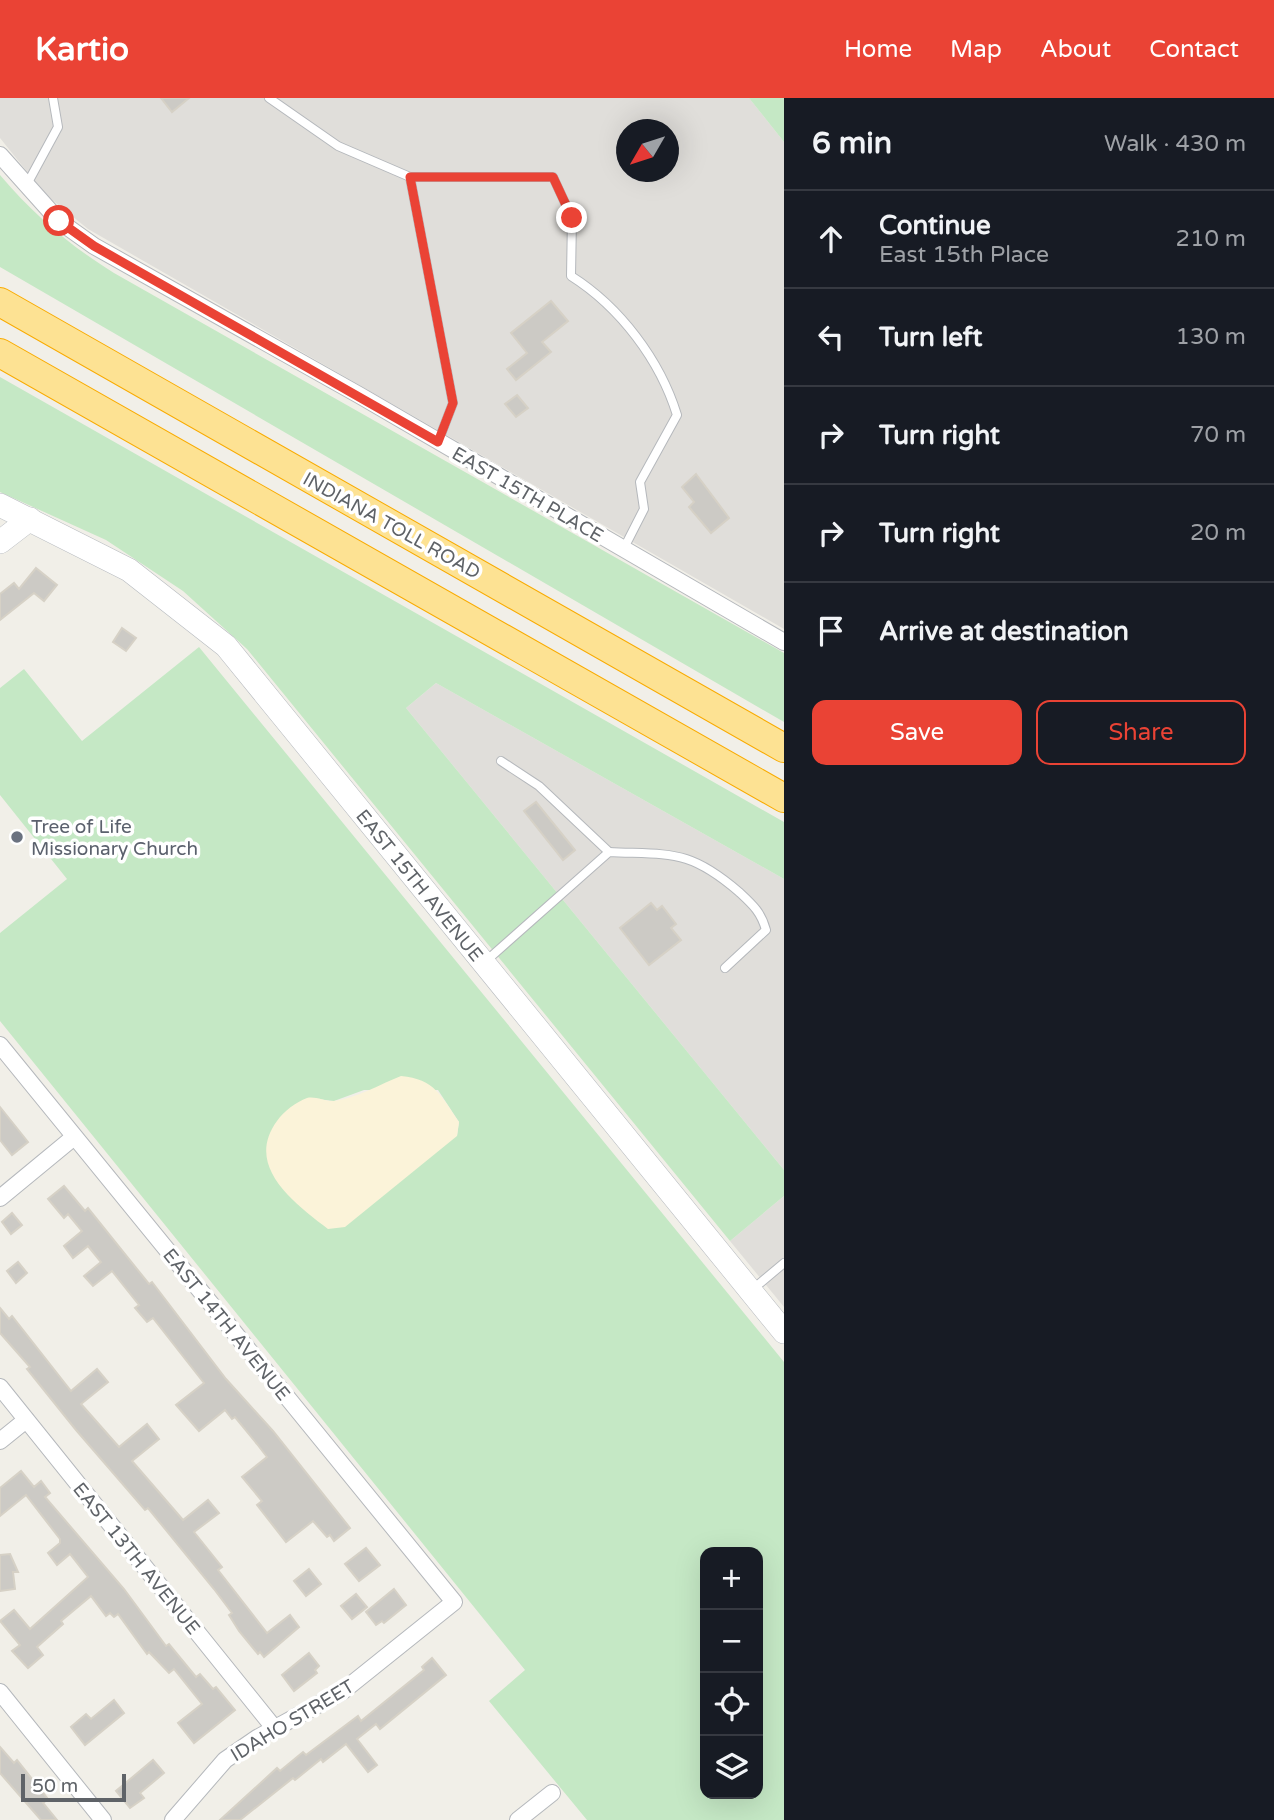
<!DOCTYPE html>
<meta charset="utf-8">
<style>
:root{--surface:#171b24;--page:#242831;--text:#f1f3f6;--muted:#9ea1a6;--line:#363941;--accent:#ea4335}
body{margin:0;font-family:"Varela Round",sans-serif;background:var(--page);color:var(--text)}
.controls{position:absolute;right:21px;bottom:21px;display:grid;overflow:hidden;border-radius:14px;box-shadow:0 7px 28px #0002}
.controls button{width:63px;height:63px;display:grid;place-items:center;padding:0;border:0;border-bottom:2px solid var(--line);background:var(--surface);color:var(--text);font:35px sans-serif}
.compass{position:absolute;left:616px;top:21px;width:63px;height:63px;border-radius:50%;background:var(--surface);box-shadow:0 7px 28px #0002;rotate:231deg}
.scale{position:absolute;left:21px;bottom:18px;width:105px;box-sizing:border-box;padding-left:7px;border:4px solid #5f6368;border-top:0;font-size:19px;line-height:24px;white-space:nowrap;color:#5f6368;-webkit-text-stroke:5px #fff;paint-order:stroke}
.stop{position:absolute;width:21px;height:21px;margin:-16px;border:5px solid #ea4335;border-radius:50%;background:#fff}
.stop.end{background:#ea4335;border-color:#fff;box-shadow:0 2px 7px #0008}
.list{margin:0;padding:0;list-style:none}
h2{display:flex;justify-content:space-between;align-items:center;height:91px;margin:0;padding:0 28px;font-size:30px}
h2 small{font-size:23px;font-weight:400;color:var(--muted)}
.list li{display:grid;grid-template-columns:46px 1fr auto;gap:21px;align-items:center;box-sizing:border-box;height:98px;padding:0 28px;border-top:2px solid var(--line)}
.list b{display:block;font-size:26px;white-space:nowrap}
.list p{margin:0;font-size:23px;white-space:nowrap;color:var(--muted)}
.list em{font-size:23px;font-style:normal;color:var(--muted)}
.actions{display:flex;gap:14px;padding:21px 28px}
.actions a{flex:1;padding:16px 0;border:2px solid var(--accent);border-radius:14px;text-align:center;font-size:24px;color:var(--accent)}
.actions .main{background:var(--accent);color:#fff}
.icon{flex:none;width:38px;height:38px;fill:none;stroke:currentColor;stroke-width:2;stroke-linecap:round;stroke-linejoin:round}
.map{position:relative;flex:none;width:784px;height:1722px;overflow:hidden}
header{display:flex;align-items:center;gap:42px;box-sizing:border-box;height:98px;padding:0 35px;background:var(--accent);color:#fff}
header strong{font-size:33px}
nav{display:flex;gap:38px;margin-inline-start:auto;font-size:24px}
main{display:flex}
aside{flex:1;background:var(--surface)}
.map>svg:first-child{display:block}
.industrial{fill:#e0deda;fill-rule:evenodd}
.green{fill:#c5e8c5;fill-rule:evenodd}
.sand{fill:#fbf3d9}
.building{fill:#cccac5;stroke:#d6d1c6;stroke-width:2}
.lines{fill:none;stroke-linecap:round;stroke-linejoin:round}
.lane-casing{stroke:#b5b8bc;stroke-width:10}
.street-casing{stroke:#b5b8bc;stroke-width:18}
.secondary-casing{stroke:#b6babf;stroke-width:24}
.highway-casing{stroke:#f9ab00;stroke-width:30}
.lane{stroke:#fff;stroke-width:8}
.street{stroke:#fff;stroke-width:16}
.secondary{stroke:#fff;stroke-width:23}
.highway{stroke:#fde293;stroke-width:28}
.route{stroke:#ea4335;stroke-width:9}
.worship-dot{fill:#6b7280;stroke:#fff;stroke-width:2.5}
.labels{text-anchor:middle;stroke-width:7;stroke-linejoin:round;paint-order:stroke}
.street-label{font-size:19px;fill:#5f6368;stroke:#fff}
.worship-label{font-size:19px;fill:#5b616d;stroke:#fff;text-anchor:start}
</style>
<header>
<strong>Kartio</strong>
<nav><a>Home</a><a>Map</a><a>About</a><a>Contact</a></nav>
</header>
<main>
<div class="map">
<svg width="784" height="1722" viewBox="0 0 784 1722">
<rect width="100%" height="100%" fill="#f1efe8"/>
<g class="industrial">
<path d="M0 0H749L784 44V531L88 131 45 96 0 40ZM626 32H668V74H626Z"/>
<path d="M436 585 784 781V1072L406 610Z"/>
<path d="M784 1098V1209L730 1143Z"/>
</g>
<g class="green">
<path d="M749 0H784V44Z"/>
<path d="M0 77C34 117 69 147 114 175L784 555V624L0 169Z"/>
<path d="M0 279 784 724V781L436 585 406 610 784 1072V1098L730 1143 247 551 183 493 106 442 0 394Z"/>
<path d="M199 549 784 1264V1722H587L489 1603 525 1572 0 923V835L67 781 0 697V590L24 571 82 643ZM364 992H438L459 1024 457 1038 309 1000 334 1003ZM705 1454H758V1696H705Z"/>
</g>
<path class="sand" d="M401 978C435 981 441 998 459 1024L457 1038 345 1129 328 1131C294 1105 244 1068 277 1023 284 1013 296 1004 307 1000 316 998 326 1004 334 1003 356 1000 381 986 401 978Z"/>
<g class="building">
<path d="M161 0H189L172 14Z"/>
<path d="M551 203 568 223 542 244 551 254 516 282 507 271 527 255 511 235Z"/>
<path d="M517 297 528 310 516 319 505 306Z"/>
<path d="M696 376 729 420 711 435 689 409 694 404 682 389Z"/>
<path d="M36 470 57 487 44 503 34 495 0 522V496L14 485 19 491Z"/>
<path d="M122 530 136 540 126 553 113 544Z"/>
<path d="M536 704 575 752 563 762 524 713Z"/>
<path d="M651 805 657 812 662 808 676 826 671 830 681 842 649 867 620 830Z"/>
<path d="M0 1009 28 1044 12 1057 0 1042Z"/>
<path d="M64 1088 85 1113 88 1110 149 1186 152 1184 226 1281 273 1333 350 1430 334 1443 330 1437 327 1439 313 1423 286 1444 257 1407 262 1403 242 1379 267 1359 257 1346 235 1319 232 1321 225 1312 199 1333 176 1307 204 1285 153 1220 147 1224 135 1210 139 1207 112 1173 93 1188 84 1178 101 1164 88 1148 73 1160 64 1148 82 1133 68 1116 64 1120 48 1101Z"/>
<path d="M12 1115 22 1127 11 1136 2 1124Z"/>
<path d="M18 1164 27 1175 16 1185 7 1173Z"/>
<path d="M0 1210 9 1221 12 1218 71 1293 97 1271 108 1284 81 1306 119 1349 147 1326 159 1341 132 1363 183 1422 208 1402 219 1415 194 1434 222 1469 218 1472 267 1535 290 1517 299 1529 264 1559 260 1554 258 1556 239 1533 229 1517 232 1515 214 1491 148 1410 145 1412 76 1332 27 1271 30 1269 0 1235Z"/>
<path d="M21 1373 34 1389 41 1383 50 1395 45 1399 124 1491 166 1548 169 1546 196 1579 200 1576 213 1591 216 1589 235 1612 194 1645 178 1625 202 1606 174 1571 169 1575 149 1554 147 1556 118 1516 114 1519 110 1515 106 1518 91 1498 61 1523 63 1526 37 1549 43 1557 28 1570 12 1553 20 1547 0 1523 14 1512 30 1531 88 1479 70 1456 57 1467 48 1455 60 1445V1441L26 1397 0 1418V1390Z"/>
<path d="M366 1450 380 1467 359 1483 345 1466Z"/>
<path d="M10 1456 18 1474H13L15 1491 0 1493V1457Z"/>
<path d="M309 1471 321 1486 306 1498 294 1483Z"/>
<path d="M394 1491 406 1507 384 1525 382 1523 376 1527 366 1514Z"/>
<path d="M356 1496 367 1509 352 1521 341 1508Z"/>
<path d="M309 1555 319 1568 315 1572 317 1575 294 1593 282 1577Z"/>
<path d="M432 1560 446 1577 380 1631 376 1626 357 1641 377 1667 368 1674 346 1646 323 1664 321 1661 295 1682 293 1680 240 1722H220L277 1670 280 1673 303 1654 306 1657 358 1618 361 1623 424 1572 422 1569Z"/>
<path d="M114 1602 124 1615 85 1647 71 1629 86 1616 91 1621Z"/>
<path d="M0 1649 14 1665 17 1662 48 1701 43 1705 57 1722H41L0 1675Z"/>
<path d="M153 1662 164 1675 140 1695 144 1700 130 1710 116 1693Z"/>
</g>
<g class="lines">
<defs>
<g id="lane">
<path d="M269 0 338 48 410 79 453 305 438 344"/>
<path d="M410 79H553L572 120 571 178C620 209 660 262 677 317L640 384 644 411 623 452"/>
<path d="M26 88 58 29 53 0"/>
<path d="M501 663 539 688 609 754"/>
<path d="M486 863 609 754C672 757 689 751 739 794 753 807 761 814 766 832L725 870"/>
<path d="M753 1191 784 1165"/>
</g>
<g id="street">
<path d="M0 57 59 123 94 148 359 297 784 544"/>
<path d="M0 947 454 1504 343 1593 257 1640 225 1662 173 1722"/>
<path d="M0 1100 74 1039"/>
<path d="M0 1289 275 1631"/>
<path d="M0 1343 26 1322"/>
<path d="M0 1594 103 1722"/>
<path d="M518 1722 552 1695"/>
</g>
<g id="secondary">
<path d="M0 407 129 472 226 548 784 1234"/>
<path d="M0 444 30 421"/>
</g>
<g id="highway">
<path d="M0 204 784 650"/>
<path d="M0 255 784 700"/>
</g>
</defs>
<use href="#lane" class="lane-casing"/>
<use href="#street" class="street-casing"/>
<use href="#secondary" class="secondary-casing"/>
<use href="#highway" class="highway-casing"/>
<use href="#lane" class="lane"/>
<use href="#street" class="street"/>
<use href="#secondary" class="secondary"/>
<use href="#highway" class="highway"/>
</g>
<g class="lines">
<path class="route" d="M59 123 94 148 438 344 453 305 410 79H553L572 120"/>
</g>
<circle class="worship-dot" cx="17" cy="739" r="7"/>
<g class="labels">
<g class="street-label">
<text transform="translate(528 396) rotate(30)" y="7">EAST 15TH PLACE</text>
<text transform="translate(392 427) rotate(29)" y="7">INDIANA TOLL ROAD</text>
<text transform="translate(420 787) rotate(51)" y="7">EAST 15TH AVENUE</text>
<text transform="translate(227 1226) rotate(51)" y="7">EAST 14TH AVENUE</text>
<text transform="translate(137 1460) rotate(51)" y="7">EAST 13TH AVENUE</text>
<text transform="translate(292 1622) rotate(-31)" y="7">IDAHO STREET</text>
</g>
<g class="worship-label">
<text x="31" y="735">Tree of Life<tspan x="31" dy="22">Missionary Church</tspan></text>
</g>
</g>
</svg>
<div class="controls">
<button>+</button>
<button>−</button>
<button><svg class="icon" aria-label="locate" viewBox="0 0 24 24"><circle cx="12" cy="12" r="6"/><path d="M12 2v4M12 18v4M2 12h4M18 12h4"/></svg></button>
<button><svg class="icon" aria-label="layers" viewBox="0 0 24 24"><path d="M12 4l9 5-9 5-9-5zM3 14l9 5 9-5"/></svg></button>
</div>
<svg class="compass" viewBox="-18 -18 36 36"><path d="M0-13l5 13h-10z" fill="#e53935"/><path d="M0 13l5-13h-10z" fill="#9ea1a6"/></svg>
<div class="scale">50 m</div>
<div class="stop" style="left:59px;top:123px"></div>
<div class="stop end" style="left:572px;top:120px"></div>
</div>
<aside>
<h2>6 min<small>Walk · 430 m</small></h2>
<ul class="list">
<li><svg class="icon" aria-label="ahead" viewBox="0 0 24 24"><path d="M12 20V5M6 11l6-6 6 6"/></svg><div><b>Continue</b><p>East 15th Place</p></div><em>210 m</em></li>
<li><svg class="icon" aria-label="left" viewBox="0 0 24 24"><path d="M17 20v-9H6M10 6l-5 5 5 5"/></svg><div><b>Turn left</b></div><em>130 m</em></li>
<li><svg class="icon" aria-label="right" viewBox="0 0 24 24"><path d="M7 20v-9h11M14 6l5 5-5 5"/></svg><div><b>Turn right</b></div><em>70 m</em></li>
<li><svg class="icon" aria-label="right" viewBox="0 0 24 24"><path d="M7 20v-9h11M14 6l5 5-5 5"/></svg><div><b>Turn right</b></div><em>20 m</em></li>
<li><svg class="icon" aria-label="arrive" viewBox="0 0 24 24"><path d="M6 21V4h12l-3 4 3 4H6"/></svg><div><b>Arrive at destination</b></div></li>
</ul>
<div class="actions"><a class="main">Save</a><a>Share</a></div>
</aside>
</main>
